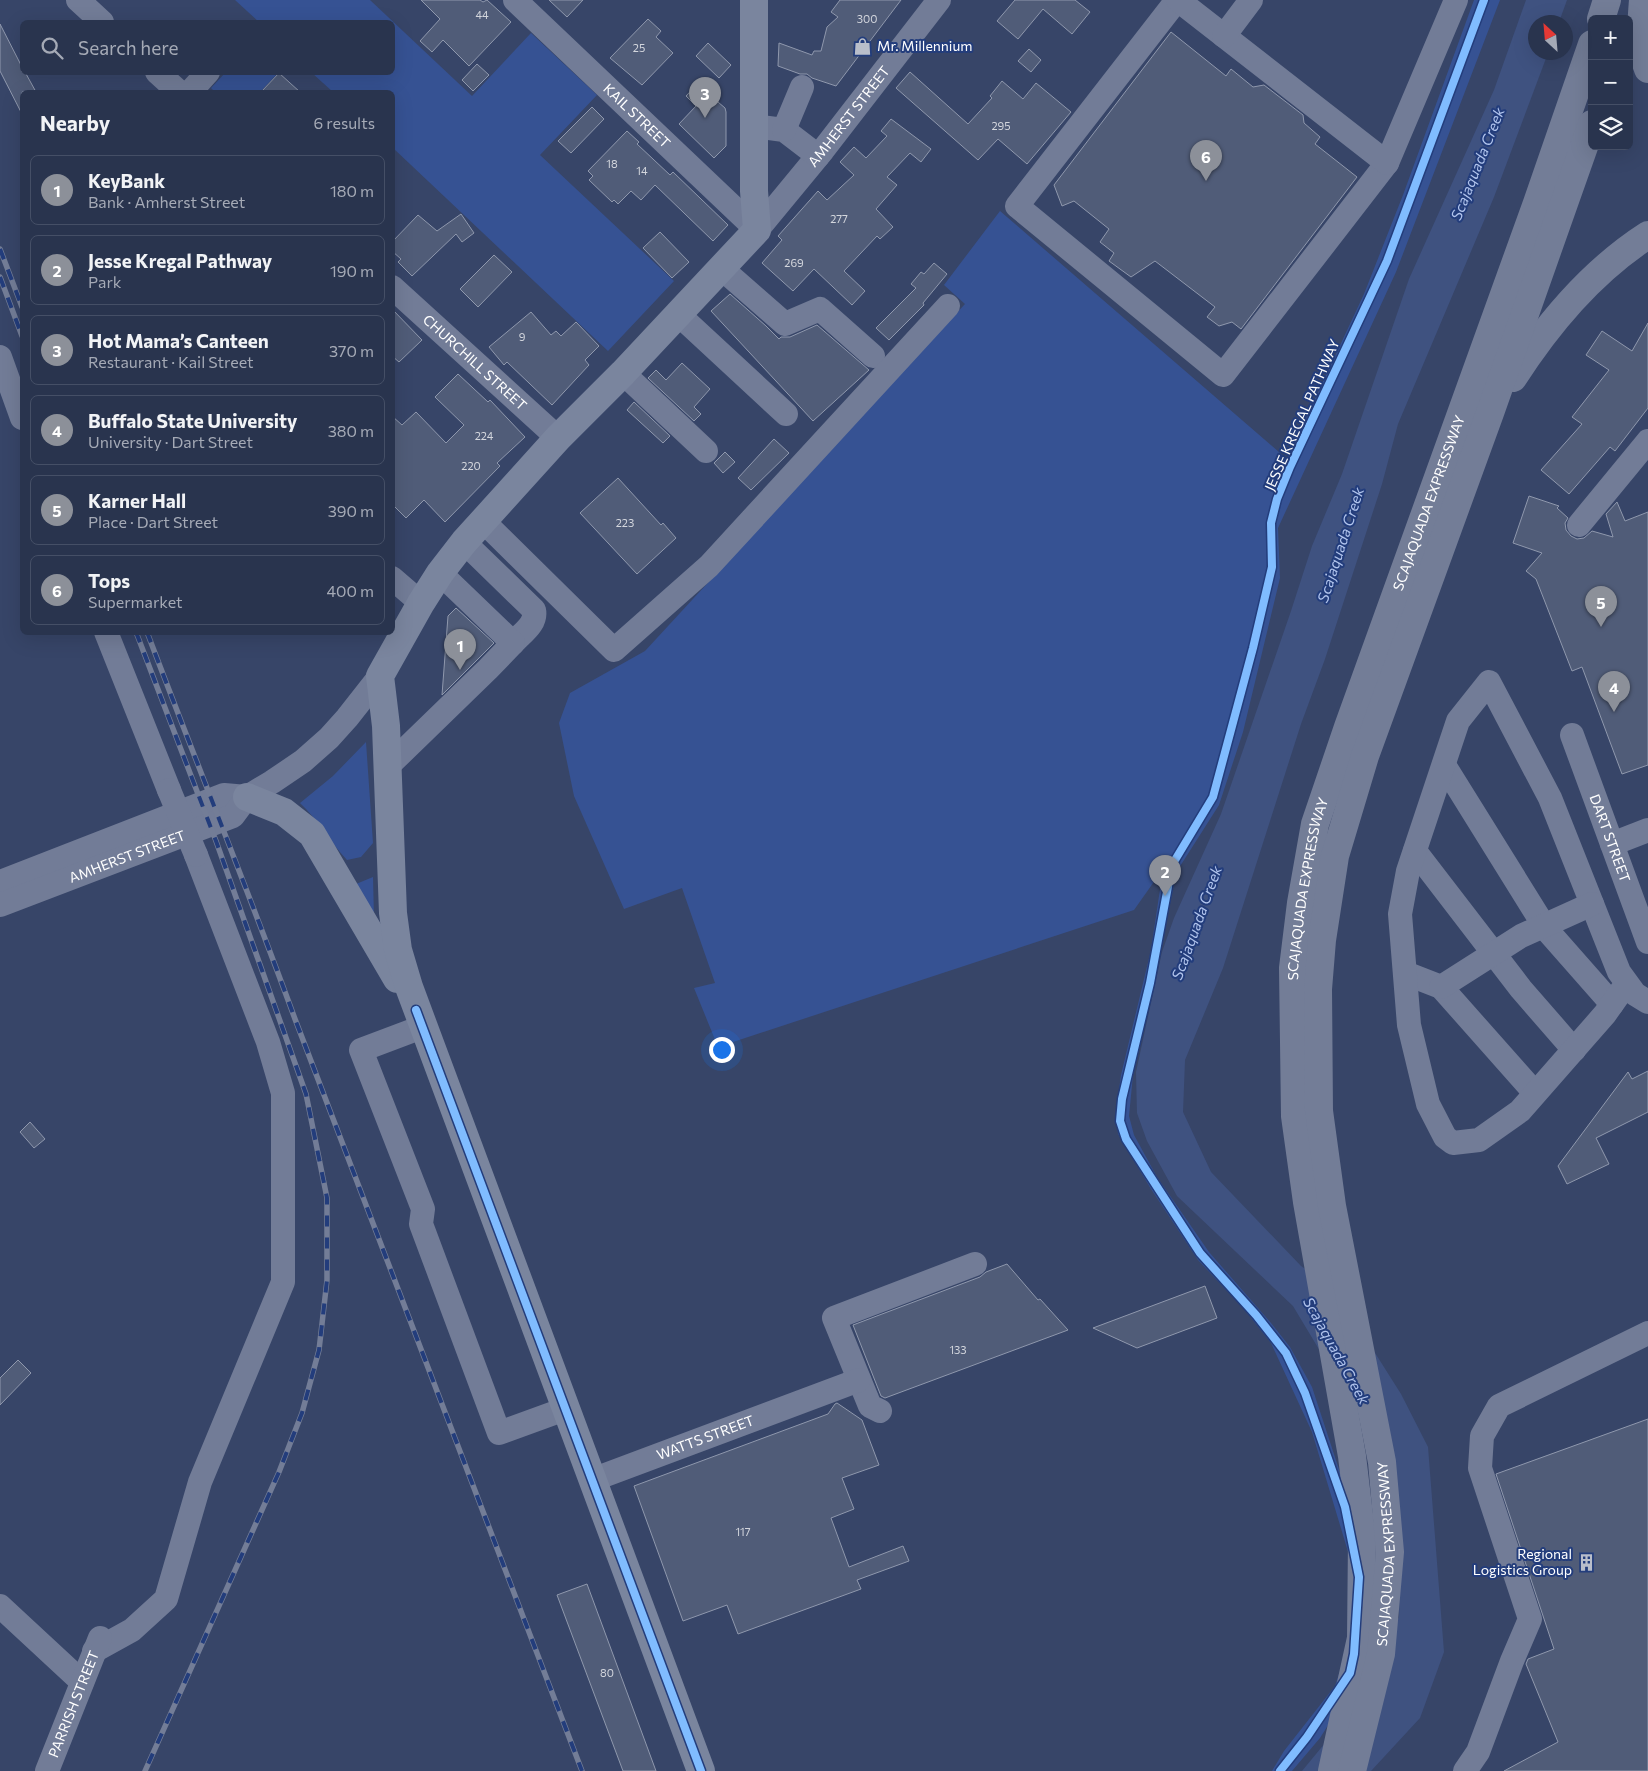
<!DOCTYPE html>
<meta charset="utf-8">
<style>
:root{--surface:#29344e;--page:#353f58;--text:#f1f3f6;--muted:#a5aab6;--line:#454f66;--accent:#8c9099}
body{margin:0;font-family:Commissioner,sans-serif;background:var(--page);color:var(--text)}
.controls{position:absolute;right:15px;top:15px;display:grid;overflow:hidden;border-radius:8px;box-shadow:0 5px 20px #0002}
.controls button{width:45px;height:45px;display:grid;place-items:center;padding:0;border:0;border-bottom:1px solid var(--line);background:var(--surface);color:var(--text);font:25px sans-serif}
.compass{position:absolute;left:1528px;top:15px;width:45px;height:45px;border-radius:50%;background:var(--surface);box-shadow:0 5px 20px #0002;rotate:334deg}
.you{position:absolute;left:721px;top:1049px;width:18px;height:18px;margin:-12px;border:4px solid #fff;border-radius:50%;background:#1a73e8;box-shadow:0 0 0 8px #1a73e833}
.badge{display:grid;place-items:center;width:32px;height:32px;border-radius:50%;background:var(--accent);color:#fff;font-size:16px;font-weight:700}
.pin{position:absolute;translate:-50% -41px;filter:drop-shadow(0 1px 2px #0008)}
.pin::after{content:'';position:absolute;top:26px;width:18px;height:15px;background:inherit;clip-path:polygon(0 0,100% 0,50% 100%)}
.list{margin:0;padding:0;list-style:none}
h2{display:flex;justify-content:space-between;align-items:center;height:65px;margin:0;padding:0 20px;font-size:21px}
h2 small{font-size:16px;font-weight:400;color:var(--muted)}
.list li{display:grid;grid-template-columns:32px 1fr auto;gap:15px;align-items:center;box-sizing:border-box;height:70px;margin:0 10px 10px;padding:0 10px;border:1px solid var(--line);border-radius:8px}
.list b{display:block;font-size:19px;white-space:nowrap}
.list p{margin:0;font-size:16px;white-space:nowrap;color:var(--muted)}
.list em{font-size:16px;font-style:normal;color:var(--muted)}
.icon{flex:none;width:28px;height:28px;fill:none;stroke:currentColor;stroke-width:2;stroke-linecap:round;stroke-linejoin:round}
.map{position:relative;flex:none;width:1648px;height:1771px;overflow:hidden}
.search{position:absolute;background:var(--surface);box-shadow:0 5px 20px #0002;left:20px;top:20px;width:375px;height:55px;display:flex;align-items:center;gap:12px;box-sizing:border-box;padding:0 18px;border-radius:8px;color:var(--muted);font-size:19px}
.panel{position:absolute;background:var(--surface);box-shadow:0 5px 20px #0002;left:20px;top:90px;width:375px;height:545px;border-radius:8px}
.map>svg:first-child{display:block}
.green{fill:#365293}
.water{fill:#3f5280}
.building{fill:#505c78;stroke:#8f98ad}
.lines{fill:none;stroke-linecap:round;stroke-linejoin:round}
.minor{stroke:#727c97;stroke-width:24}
.major{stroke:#7a859e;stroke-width:28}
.highway{stroke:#737d97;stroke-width:28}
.rail-casing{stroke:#737d97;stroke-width:5.5}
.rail{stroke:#233d7c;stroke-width:4;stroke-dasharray:11;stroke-linecap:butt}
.minor-bridge{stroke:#727c97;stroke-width:24}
.cycleway-casing{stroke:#233d7c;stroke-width:11}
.cycleway{stroke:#80bcff;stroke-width:8}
.labels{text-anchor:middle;stroke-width:4;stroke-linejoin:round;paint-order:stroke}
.number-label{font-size:11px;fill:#d3d6dd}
.poi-label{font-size:14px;fill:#fff;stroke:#233d7c;text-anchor:start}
.street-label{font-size:14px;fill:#fff;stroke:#233d7c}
.water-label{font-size:15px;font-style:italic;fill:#b1c4ed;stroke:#233d7c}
</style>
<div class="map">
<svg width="1648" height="1771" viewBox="0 0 1648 1771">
<rect width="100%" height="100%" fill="#374568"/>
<g class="green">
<path d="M235 0H370L472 96 531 33 597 95 540 155 674 281 608 351 393 148 392 92H333L312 73 392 72V22H259Z"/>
<path d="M1474 0H1500L1396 272 1278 528 1280 578 1243 732 1219 805 1177 871 1133 1075 1129 1116 1134 1135 1157 1177 1209 1252 1271 1323 1290 1347 1312 1387 1350 1503 1362 1671 1320 1738 1292 1771H1272L1284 1751 1335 1686 1351 1638 1352 1565 1312 1432 1271 1343 1244 1309 1198 1260 1151 1189 1118 1134 1116 1112 1121 1075 1151 950 1163 869 1134 910 718 1047 694 988 715 983 682 888 624 909 574 796 559 723 570 693 645 651 965 304 944 285 1000 211 1287 459 1364 294 1403 195Z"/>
<path d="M225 73V72L278 73 260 92H215L211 88Z"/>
<path d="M366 742 373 843 361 857 347 860C330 842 318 820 300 803L333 776Z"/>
<path d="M373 877 374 919 356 884Z"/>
</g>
<path class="water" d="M1526 0H1567L1559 22H1536V52L1548 53 1494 197 1398 424 1382 484 1325 659 1301 724 1223 968 1185 1060 1183 1112 1211 1172 1301 1266 1334 1288 1401 1394 1428 1447 1444 1652 1420 1718 1371 1771H1302L1354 1708 1399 1617 1401 1520 1356 1411 1293 1306 1177 1196 1147 1141 1137 1113 1136 1072 1162 952 1174 918 1221 814 1291 611 1312 546 1342 474 1409 279 1494 90Z"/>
<g class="building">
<path d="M421 0H480L483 2 487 0 511 22 469 66 443 40 432 52 420 41 440 19Z"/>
<path d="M549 0H583L567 17Z"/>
<path d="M840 0H901L836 86 812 78 807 74H800L778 66 779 43 812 55 814 51H821L827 27 838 17 831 12Z"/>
<path d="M1015 0H1075L1090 12 1072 34 1043 9 1018 39 997 21Z"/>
<path d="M648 19 661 31 656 37 673 53 642 85 610 58Z"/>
<path d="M0 24 22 67V72H25L36 92H22V114L0 71Z"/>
<path d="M1171 32 1226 76 1231 69 1253 87 1264 85 1303 115 1304 123 1320 137 1315 144 1357 177 1241 329 1232 322 1219 326 1207 317 1215 307 1155 261 1131 277 1109 261 1114 253 1100 242 1109 229 1074 201 1062 206 1054 185Z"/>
<path d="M708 43 731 65 719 78 696 56Z"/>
<path d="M1029 49 1041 60 1031 72 1018 61Z"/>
<path d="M477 64 489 75 473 91 462 80Z"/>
<path d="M910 72 968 124 992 98 990 96 1002 81 1023 99 1036 83 1071 112 1027 164 998 139 978 160 896 88Z"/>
<path d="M279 73 300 92H261Z"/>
<path d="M703 78 716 91 711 96 725 108 726 112V146L714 158 679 124 696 106 686 96Z"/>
<path d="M592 107 604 119 571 153 558 141Z"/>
<path d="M891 119 931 149 921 162 910 153 887 177 897 185 876 209 893 227 880 239 877 236 844 271 865 291 852 305 814 269 793 291 762 263 782 240 778 236 818 191 827 200 854 175 840 162 854 147 866 158 887 136 881 131Z"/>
<path d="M627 131 639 142 637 144 670 175 673 172 728 225 713 241 655 185 641 200 631 191 618 204 614 200 612 202 589 180 593 176 588 171Z"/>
<path d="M461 214 474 233 462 242 456 234 412 276 398 262 401 259 392 251V242L418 215 437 231Z"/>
<path d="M660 232 689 262 672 278 643 248Z"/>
<path d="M494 255 512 272 478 307 460 289Z"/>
<path d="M934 263 947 274 923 303 924 305 889 340 876 328 916 288 911 284 921 272 924 274Z"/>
<path d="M730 294 766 326 779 339 781 337H790L817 325 869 370 813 421 711 311Z"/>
<path d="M392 309 422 340 399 362 392 356Z"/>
<path d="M531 312 551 335 556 331 561 336 576 322 599 346 585 360 589 365 552 405 507 362 504 365 489 347Z"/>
<path d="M1648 323V408L1615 451 1610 447 1569 494 1541 470 1582 424 1572 417 1609 370 1586 355 1602 331 1632 351Z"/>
<path d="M682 363 710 389 694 407 701 414 694 421 648 378 656 370 666 380Z"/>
<path d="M458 374 488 402 490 400 525 437 497 463 500 466 445 522 424 500 406 518 392 504V416L402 425 416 412 446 443 464 425 435 397Z"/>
<path d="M634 402 670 436 663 443 627 410Z"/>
<path d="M774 439 789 453 751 490 738 478Z"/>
<path d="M725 452 735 462 723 473 714 463Z"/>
<path d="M618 478 661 525 663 523 676 538 637 574 580 513Z"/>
<path d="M1529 496 1559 506 1557 508 1568 518 1565 523 1566 530 1571 536 1577 539 1584 538 1592 531 1613 537 1606 514 1617 502 1625 521 1648 512V765L1622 774 1582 667 1572 671 1536 579 1526 571 1542 553 1513 543Z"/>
<path d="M456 608 494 643 442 695 448 616Z"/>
<path d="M1648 1071V1112L1596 1138 1609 1164 1567 1184 1558 1166 1628 1072 1632 1079Z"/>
<path d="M30 1122 45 1139 34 1148 20 1132Z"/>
<path d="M1007 1264 1038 1300 1040 1299 1068 1330 885 1398 881 1396 853 1325 980 1277 986 1272Z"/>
<path d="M1205 1286 1217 1318 1137 1348 1093 1328Z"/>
<path d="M18 1360 31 1373 0 1405V1378Z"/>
<path d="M837 1403 862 1420 879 1465 842 1478 854 1509 831 1518 849 1567 903 1546 909 1561 857 1580 861 1589 738 1634 727 1605 683 1621 634 1486 828 1414 835 1404Z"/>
<path d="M1648 1419V1771H1504L1558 1742 1526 1664 1528 1659 1554 1649 1496 1474Z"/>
<path d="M587 1584 656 1771H623L557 1595Z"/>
</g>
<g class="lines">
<g class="minor">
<path d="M78 0 102 22"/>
<path id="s1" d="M515 0 757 230 823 150 939 0"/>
<path d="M1177 0 1017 206 1223 375 1387 163"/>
<path d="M1178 0 1387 163 1456 0"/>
<path d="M1224 36 1251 0"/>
<path d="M157 72 179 92"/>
<path d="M190 92 208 72"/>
<path d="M754 126 784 130 818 156"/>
<path d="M784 130 802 87"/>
<path d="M721 268 785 324 820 309 873 356"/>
<path id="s2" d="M392 287 558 438"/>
<path d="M678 314 786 414"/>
<path d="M0 357 22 418"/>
<path d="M623 373 706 451"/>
<path d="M482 520 614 650 709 566 948 306"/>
<path d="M1579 525 1648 441"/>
<path d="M464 542 534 610C537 624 522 633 513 643"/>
<path d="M392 578 421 603"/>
<path d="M106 632 169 790"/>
<path id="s3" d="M1572 735 1648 942"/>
<path d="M1444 765 1546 929 1612 1004"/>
<path d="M388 766 488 669 513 643 440 573"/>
<path d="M1612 844 1648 830"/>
<path d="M1415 851 1521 989 1574 1050"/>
<path d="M0 882 224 795 247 797"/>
<path id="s4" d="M0 905 233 816 247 797 272 782 303 761 329 738 347 718 380 676"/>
<path d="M1405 973 1441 987 1535 1093"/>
<path d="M1627 983 1605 1014 1520 1111 1479 1140 1453 1143 1445 1137 1428 1104 1409 1025 1400 914 1408 871 1458 721 1489 682 1550 798 1619 972 1635 994 1648 1002"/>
<path d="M1441 987 1521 936 1592 904"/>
<path d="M422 1027 361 1050 423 1209 421 1224 499 1433 565 1409"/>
<path d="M880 1411 870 1406 834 1318 975 1264"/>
<path id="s5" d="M592 1480 859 1380"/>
<path d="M0 1606 82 1682"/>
<path d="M94 1651 132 1630 166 1599 200 1482 283 1282V1093L268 1042 196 855"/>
<path id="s6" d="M47 1771 100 1638"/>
<path d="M1465 1771 1478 1752 1512 1661 1530 1619 1480 1468 1482 1436 1499 1406 1648 1333"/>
</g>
<g class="major">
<path d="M247 797 284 812 312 834 397 979"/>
<path d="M701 1771 409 987 398 950 393 913 386 726 380 676 421 603 440 573 464 542 558 438 623 373 757 230 754 191V0"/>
</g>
<g class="highway">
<path d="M1643 0C1641 24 1639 47 1648 69"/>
<path d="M1601 19 1607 0"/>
<path d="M1513 378C1549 322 1592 271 1648 235"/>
<path id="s7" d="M1332 1771 1361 1638 1362 1540 1352 1456 1307 1202 1295 1116 1293 968 1301 903 1315 824 1348 727 1537 203 1592 44"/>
<path id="s8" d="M1352 1771 1381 1654 1390 1552 1382 1462 1332 1206 1319 1111 1318 989 1322 940 1335 856 1365 756 1490 413 1592 124"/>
</g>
<defs>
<g id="rail">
<path d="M0 249 22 307"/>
<path d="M0 277 22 336"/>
<path d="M136 632 216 841 306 1094 327 1198V1280L319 1350 302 1413 279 1472 145 1771"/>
<path d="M147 632C196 762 248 890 295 1019L582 1771"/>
</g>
</defs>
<use href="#rail" class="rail-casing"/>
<use href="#rail" class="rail"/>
<path class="minor-bridge" d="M169 790 196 855"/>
<defs>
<g id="cycleway">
<path d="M416 1010 701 1771"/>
<path d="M1280 1771 1307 1737 1350 1673 1354 1654 1359 1577 1345 1507 1305 1393 1286 1353 1256 1315 1200 1253 1126 1139 1120 1121 1122 1099 1150 983 1172 865 1213 797 1253 648 1272 567 1271 523 1277 499 1290 467 1387 261 1484 0"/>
</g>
</defs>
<use href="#cycleway" class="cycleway-casing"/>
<use href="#cycleway" class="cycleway"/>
</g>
<defs>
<symbol id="shop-bare" viewBox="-9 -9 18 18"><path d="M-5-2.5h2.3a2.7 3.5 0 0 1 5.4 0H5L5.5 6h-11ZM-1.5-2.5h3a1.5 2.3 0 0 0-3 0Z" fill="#b9beca" stroke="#233d7c" stroke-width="2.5" paint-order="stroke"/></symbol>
<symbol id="building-bare" viewBox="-9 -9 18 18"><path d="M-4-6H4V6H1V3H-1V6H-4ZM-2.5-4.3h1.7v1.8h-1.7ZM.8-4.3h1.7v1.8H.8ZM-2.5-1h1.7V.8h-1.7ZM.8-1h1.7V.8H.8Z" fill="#b9beca" stroke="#233d7c" stroke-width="2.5" paint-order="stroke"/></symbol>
</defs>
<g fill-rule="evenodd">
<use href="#shop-bare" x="850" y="34" width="25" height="25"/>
<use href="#building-bare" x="1574" y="1550" width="25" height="25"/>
</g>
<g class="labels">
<g class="number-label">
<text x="482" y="19">44</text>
<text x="867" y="23">300</text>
<text x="639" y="52">25</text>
<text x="1001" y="130">295</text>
<text x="612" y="168">18</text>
<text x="642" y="175">14</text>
<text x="839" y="223">277</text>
<text x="794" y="267">269</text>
<text x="522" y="341">9</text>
<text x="484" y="440">224</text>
<text x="471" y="470">220</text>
<text x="625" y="527">223</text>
<text x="958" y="1354">133</text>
<text x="743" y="1536">117</text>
<text x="607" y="1677">80</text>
</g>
<g class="poi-label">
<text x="877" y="51">Mr. Millennium</text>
<text x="1572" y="1559" text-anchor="end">Regional<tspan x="1572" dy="16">Logistics Group</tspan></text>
</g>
<g class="street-label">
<text dy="5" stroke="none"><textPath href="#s1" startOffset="168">KAIL STREET</textPath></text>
<text dy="5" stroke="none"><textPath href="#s1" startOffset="480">AMHERST STREET</textPath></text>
<text dy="5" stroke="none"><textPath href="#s2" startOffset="112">CHURCHILL STREET</textPath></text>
<text transform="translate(1302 415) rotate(-66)" y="5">JESSE KREGAL PATHWAY</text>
<text dy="5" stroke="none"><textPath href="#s7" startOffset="1298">SCAJAQUADA EXPRESSWAY</textPath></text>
<text dy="5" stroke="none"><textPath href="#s3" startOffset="110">DART STREET</textPath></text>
<text dy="5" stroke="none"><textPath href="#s4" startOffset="136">AMHERST STREET</textPath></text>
<text dy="5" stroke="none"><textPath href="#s7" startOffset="892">SCAJAQUADA EXPRESSWAY</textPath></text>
<text dy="5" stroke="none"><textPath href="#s5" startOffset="121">WATTS STREET</textPath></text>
<text dy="5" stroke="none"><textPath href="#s8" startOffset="221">SCAJAQUADA EXPRESSWAY</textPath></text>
<text dy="5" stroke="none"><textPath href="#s6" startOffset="72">PARRISH STREET</textPath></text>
</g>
<g class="water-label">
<text transform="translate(1478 164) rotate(-68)" y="5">Scajaquada Creek</text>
<text transform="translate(1341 545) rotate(-72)" y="5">Scajaquada Creek</text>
<text transform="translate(1197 923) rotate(-70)" y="5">Scajaquada Creek</text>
<text transform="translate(1336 1351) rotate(61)" y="5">Scajaquada Creek</text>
</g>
</g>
</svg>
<div class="controls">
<button>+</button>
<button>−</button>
<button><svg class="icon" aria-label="layers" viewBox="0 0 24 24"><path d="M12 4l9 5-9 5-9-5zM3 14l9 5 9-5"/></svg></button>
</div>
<svg class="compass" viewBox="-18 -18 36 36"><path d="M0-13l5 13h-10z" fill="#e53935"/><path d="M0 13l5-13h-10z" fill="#a5aab6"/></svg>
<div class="you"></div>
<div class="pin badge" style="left:460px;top:670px">1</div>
<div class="pin badge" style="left:1165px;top:896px">2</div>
<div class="pin badge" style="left:705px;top:118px">3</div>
<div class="pin badge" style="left:1614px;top:712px">4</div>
<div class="pin badge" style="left:1601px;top:627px">5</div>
<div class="pin badge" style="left:1206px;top:181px">6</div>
<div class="search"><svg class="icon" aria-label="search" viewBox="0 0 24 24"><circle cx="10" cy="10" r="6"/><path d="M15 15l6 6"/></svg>Search here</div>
<section class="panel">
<h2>Nearby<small>6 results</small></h2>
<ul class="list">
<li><span class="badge">1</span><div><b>KeyBank</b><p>Bank · Amherst Street</p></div><em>180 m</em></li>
<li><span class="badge">2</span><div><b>Jesse Kregal Pathway</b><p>Park</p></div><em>190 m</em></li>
<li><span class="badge">3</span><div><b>Hot Mama’s Canteen</b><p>Restaurant · Kail Street</p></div><em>370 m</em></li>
<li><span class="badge">4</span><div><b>Buffalo State University</b><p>University · Dart Street</p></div><em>380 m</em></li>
<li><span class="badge">5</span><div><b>Karner Hall</b><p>Place · Dart Street</p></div><em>390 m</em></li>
<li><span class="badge">6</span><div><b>Tops</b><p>Supermarket</p></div><em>400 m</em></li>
</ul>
</section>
</div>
